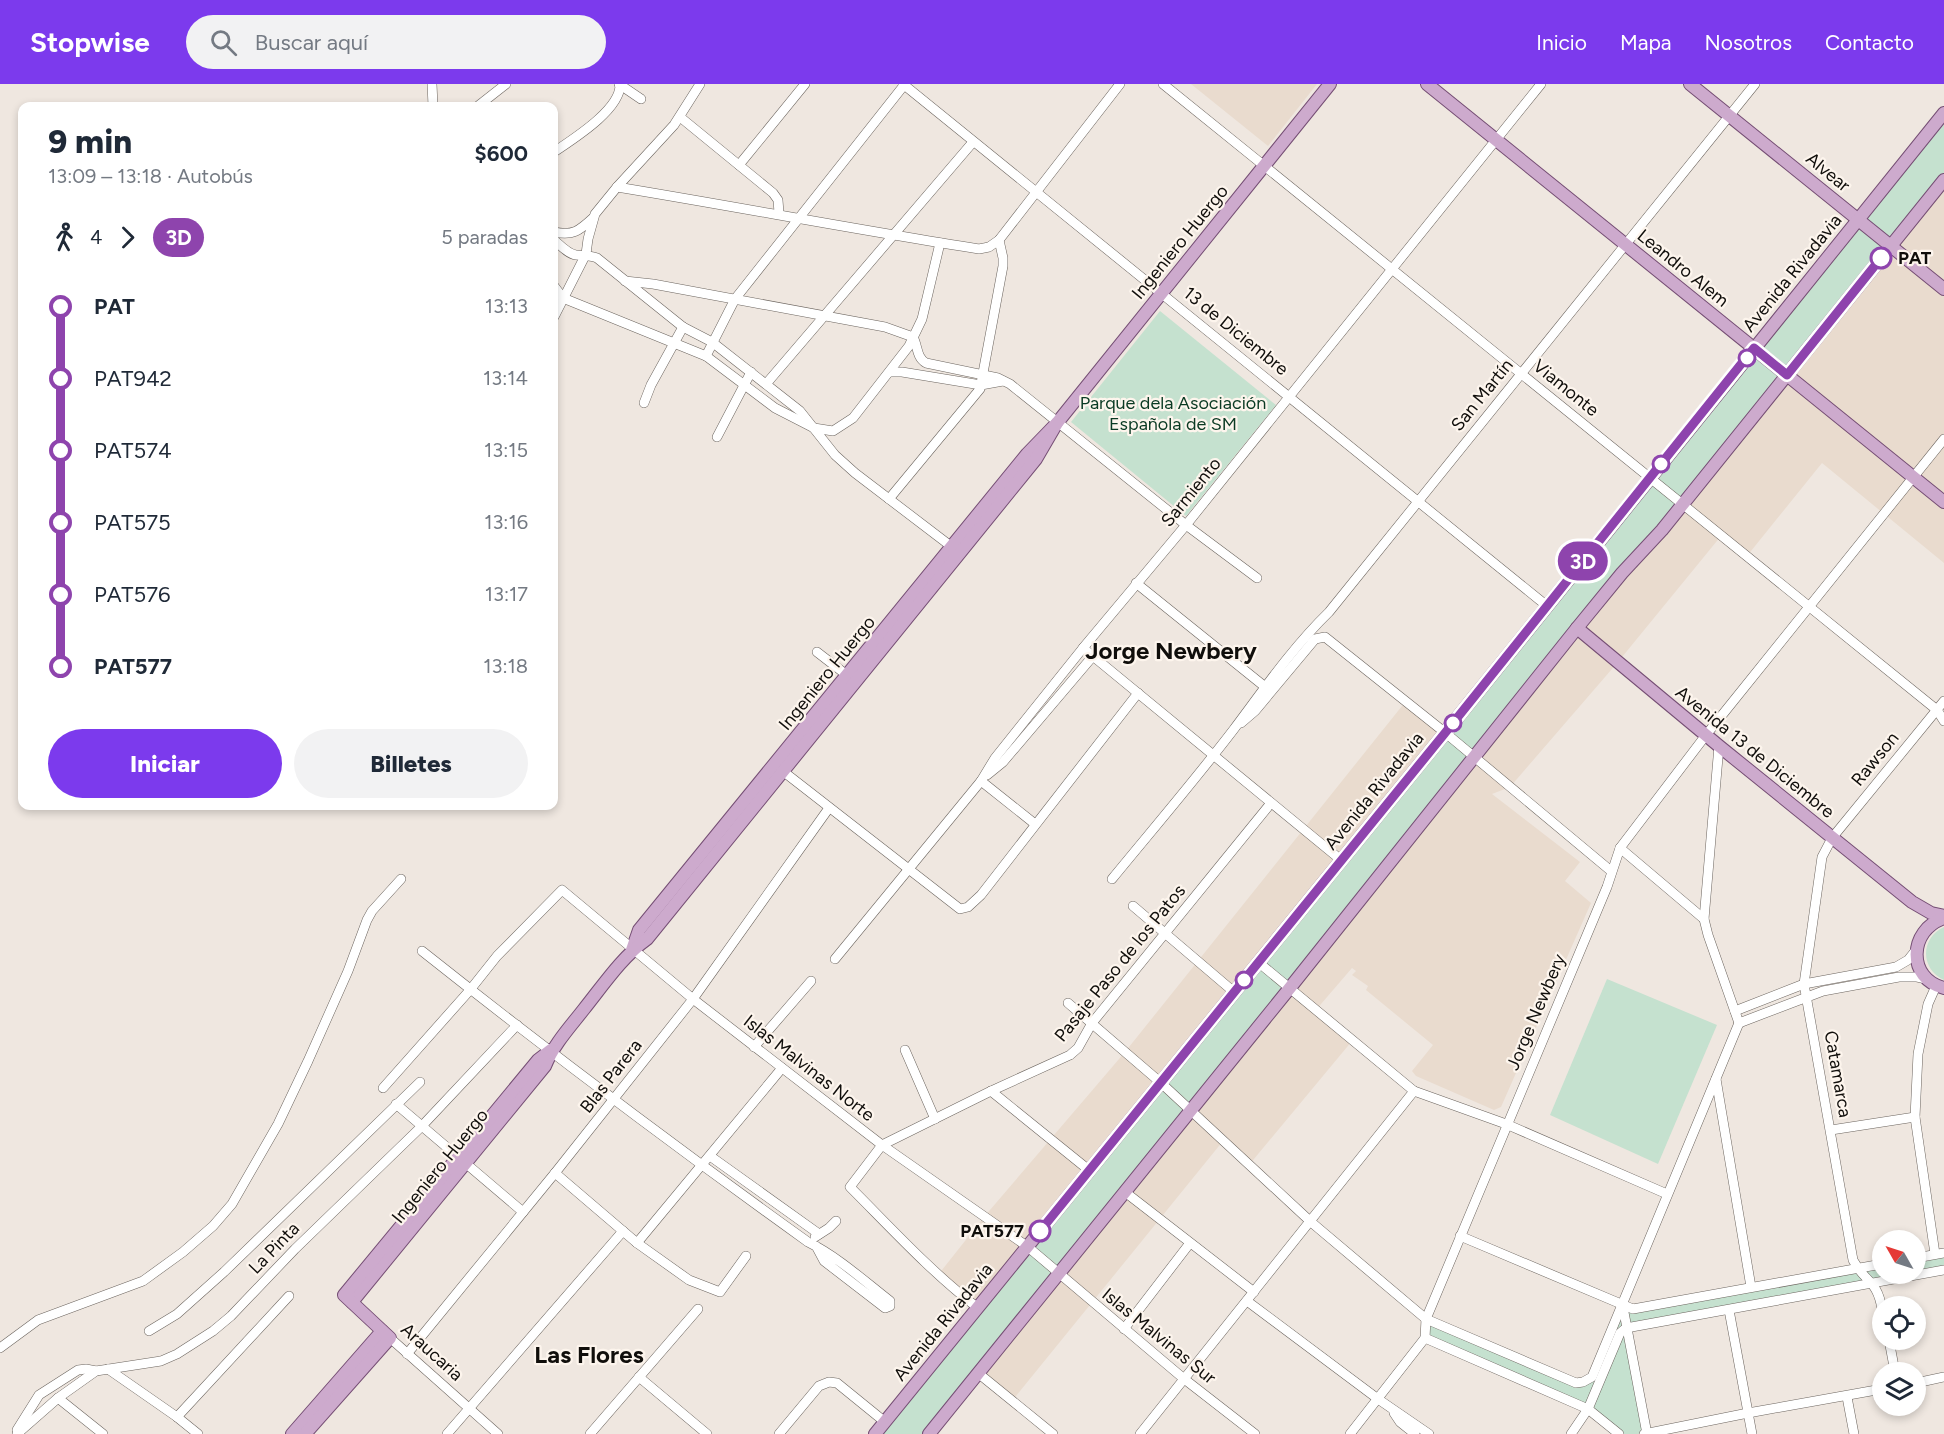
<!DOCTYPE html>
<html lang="es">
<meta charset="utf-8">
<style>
body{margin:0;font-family:Figtree,sans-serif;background:#f2f2f3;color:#1f2937;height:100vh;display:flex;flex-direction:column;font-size:22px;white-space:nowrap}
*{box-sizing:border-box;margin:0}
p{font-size:20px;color:#747a83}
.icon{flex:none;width:33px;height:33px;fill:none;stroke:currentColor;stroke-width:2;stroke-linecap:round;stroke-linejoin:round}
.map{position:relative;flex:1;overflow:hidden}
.side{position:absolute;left:18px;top:18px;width:540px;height:708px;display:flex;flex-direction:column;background:#fff;border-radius:12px;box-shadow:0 3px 9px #0003}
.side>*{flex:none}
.badge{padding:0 12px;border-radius:20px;font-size:21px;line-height:39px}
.needle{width:39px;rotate:309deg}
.tools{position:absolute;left:1872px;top:1146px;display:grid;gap:12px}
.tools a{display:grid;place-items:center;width:54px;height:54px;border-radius:50%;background:#fff;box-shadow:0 3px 9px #0003;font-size:30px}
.map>.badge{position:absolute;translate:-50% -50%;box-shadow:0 0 0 3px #fff}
.legs{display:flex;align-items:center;gap:9px;height:66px;padding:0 30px;font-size:20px}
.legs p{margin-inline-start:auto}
.headline{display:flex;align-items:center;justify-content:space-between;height:102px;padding:0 30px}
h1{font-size:33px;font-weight:800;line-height:45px}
.cta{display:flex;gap:12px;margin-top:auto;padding:12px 30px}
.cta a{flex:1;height:69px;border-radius:36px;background:#7c3aed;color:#fff;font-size:24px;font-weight:800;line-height:69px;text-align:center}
.cta a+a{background:#f2f2f3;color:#1f2937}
ul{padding:0 30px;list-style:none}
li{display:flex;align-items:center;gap:21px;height:72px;font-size:22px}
li i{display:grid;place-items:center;width:9px;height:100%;margin:0 8px;background:currentColor}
li i::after{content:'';width:15px;height:15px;margin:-8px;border:4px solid;border-radius:50%;background:#fff}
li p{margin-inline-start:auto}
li:first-child i{background:linear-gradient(#0000 50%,currentColor 0)}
li:last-child i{background:linear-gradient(currentColor 50%,#0000 0)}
header{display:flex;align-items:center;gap:36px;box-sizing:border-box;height:84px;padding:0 30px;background:#7c3aed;color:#fff}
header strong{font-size:28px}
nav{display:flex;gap:33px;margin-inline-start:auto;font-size:21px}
.search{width:420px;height:54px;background:#f2f2f3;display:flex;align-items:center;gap:15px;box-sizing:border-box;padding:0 21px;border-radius:33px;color:#747a83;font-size:22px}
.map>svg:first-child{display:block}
.built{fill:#e9dbce}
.green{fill:#c5e1cf}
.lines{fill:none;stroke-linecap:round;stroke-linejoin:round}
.minor-casing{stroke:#6c655f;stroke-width:10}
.major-casing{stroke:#754e74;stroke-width:14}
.minor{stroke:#fff;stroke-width:9}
.major{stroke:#cdaacd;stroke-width:12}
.line-1-casing{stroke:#fff;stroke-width:14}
.line-1{stroke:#8e44ad;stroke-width:9}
.stop-1-dot{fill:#fff;stroke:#8e44ad;stroke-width:3}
.labels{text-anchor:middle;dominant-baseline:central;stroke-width:4.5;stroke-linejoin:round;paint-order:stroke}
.street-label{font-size:18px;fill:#100e0b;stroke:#fdf5ed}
.stop-label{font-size:18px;font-weight:bold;fill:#100e0b;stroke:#fdf5ed;text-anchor:start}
.park-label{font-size:18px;fill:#0a3a23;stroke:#fdf5ed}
.district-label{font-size:24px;font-weight:bold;fill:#100e0b;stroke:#fdf5ed}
</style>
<header>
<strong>Stopwise</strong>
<div class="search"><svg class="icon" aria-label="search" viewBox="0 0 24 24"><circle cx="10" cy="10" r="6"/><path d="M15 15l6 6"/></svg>Buscar aquí</div>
<nav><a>Inicio</a><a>Mapa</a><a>Nosotros</a><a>Contacto</a></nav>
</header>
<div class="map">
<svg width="1944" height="1350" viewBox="0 0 1944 1350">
<rect width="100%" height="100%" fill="#efe7e0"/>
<!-- built -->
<g class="built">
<path d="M1191,0H1317L1268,62Z"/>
<path d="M1944,96V479L1822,379L1747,472L1721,452L1618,578L1510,703L1492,710L1580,778L1565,797L1591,819L1501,1023L1494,1026L1416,992L1412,987L1433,961L1366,906L1368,902L1352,891L1356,887L1352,884L1315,927L1352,957L1249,1081L1223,1057L1012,1317L978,1289V1224L938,1191L984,1133L1125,968L1406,617L1475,672Z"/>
</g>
<!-- green -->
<g class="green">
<path d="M1944,29V96L929,1350H875Z"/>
<path d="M1160,227L1276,321L1186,432L1071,338Z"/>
<path d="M1944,843V896C1920,885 1920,854 1944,843Z"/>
<path d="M1607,895L1717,941L1658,1080L1550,1031Z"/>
<path d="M1944,1169V1186L1626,1244L1644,1350H1619L1588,1325L1425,1254L1426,1235L1576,1299L1592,1293L1622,1220L1633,1225L1882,1180V1190H1916V1174Z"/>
</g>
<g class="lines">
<defs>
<g id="minor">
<path d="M432,0L433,22"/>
<path d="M619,0L641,15"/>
<path d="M903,0L1547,522"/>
<path d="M1163,0L1937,626L1944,637"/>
<path d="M478,22L506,0"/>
<path d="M680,33L773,109L778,116L779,129"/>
<path d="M554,68C573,55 620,26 620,1"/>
<path d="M739,81L805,0"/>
<path d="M617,103C738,123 858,146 979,165L989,163L999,156L1120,0"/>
<path d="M554,148C573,152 579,147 593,134"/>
<path d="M554,156C560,161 568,170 576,171C584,172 589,171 597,174L683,243L712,258L800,327L835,371L855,389L952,463"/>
<path d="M625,197L653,200L885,243L913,253C918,262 916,273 926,279L998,294L1010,300L1186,441L1257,494"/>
<path d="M554,202L563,214L706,272L775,324L814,344L833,347L853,334L909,262L922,235L940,159"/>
<path d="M554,233L586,170L588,155L595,130L617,103L674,41L700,0"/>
<path d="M706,272L735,215L905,0"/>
<path d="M890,288H902L981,301L1003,297"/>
<path d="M766,300L973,58"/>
<path d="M644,319L651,301L683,243"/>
<path d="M717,353L751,288"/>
<path d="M889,415L980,305L1003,182V174L999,156"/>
<path d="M1136,499L1264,602"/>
<path d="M1083,564L1341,776"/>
<path d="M817,568L848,592"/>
<path d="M1241,639L1255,627L1315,555L1325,553L1448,651L1611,787"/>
<path d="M1719,662L1704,835L1708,851L1739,939"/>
<path d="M784,688L960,825L968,823L981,811L1138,609"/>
<path d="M987,691L1003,678L1093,572"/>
<path d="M981,697L1035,740"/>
<path d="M1620,764L1704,835"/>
<path d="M1112,795C1153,745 1195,696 1234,645C1264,605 1293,563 1329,528L1755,0"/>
<path d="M1133,822L1234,908"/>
<path d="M422,867C548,967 677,1064 808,1158C838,1173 863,1196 890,1217V1222L885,1224L824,1177L816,1162"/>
<path d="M835,875L981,697L995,674L1083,564L1186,441L1541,0"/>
<path d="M1258,878L1414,1007L1506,1040L1667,1110"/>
<path d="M1068,919L1160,998L1311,1138L1426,1235L1576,1299L1583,1298L1592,1293L1739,939"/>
<path d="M1735,927L1804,900L1896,883L1908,876L1916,866"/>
<path d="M1739,939L1823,907L1899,893H1917L1926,895"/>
<path d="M754,963L811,897"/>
<path d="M905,966L935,1035"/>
<path d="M1716,995L1751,1203"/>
<path d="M383,1004L470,906L497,872L562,806L693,915L882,1061L1028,1163L1183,1294L1255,1350"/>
<path d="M991,1007L1090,1087"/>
<path d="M396,1020L523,1128"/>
<path d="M1831,1046L1915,1033"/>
<path d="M710,1072L819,1150"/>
<path d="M555,1089L637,1159L689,1196L720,1208L746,1172"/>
<path d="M1125,1108L1254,1208"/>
<path d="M1460,1152L1633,1225L1882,1180"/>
<path d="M815,1153L829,1144L836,1137"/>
<path d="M637,1159L782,984"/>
<path d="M1935,1170L1915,1033L1918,970L1928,920L1936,902"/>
<path d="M1916,1174L1944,1169"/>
<path d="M1247,1217L1378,1315L1429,1350"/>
<path d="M1623,1223L1647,1350"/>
<path d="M978,1224C931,1188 892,1145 850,1103L882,1061L991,1007L1070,971L1078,964L1092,939L1271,719"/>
<path d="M1882,1225C1877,1195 1865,1199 1853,1176L1804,900L1822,773L1832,754L1944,617"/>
<path d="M1729,1226L1752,1350"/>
<path d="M1626,1244L1944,1186"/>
<path d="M1124,1245L1190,1159"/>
<path d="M149,1247L177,1230L224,1188L420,998"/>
<path d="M390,1254L498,1350"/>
<path d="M1425,1254L1588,1325L1619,1350"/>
<path d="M1889,1256L1895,1288"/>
<path d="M0,1264L38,1236L143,1197L183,1168L213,1142L232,1120L278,1040L308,977L348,887L367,836L372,827L401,795"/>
<path d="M407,1270L555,1089L693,915L829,724"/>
<path d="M108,1285L177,1333L198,1350"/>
<path d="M978,1289L1053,1350"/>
<path d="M639,1293L707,1350"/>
<path d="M1916,1299L1944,1293"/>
<path d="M1847,1313L1854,1350"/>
<path d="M58,1314L103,1350"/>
<path d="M1394,1329L1400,1338L1415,1350"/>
<path d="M177,1333L289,1212"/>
<path d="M17,1346L39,1311L78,1286L86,1285L96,1287"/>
<path d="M17,1350L58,1314L96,1287L161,1277L177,1270L213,1247L231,1232L295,1165L421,1043L517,941"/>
<path d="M447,1350L623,1147"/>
<path d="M590,1350L698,1225"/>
<path d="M779,1350L819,1302L829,1298L837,1299L885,1338"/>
<path d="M1140,1350L1414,1007"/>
<path d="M1350,1350L1425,1254L1426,1235L1607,803L1620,764L1706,651L1944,355"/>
<path d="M1571,1350L1588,1325L1620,1249L1626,1244"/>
<path d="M1644,1350L1748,1329L1882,1305"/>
</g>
<g id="major">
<path d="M1427,0L1944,418"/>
<path d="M1690,0L1944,205"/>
<path d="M1577,544L1719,662L1912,818L1931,829L1944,832"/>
<path d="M1944,834C1908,846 1907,895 1944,904"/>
<path d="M632,866L639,846L1027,370L1057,339L1330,0"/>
<path d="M352,1218L545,982C554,960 570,943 584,925C604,900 622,873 647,855L1036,375L1057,339"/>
<path d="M292,1350L382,1247"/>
<path d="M305,1350L390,1254L344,1211L538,976L551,966"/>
<path d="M875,1350L1445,649L1944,29"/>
<path d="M929,1350L1289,905L1577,544L1622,489L1662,446L1944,96"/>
</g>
</defs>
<!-- minor casing -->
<use href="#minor" class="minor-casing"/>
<!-- major casing -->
<use href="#major" class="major-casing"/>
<!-- minor -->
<use href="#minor" class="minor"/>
<!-- major -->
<use href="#major" class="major"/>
</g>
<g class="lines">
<defs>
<path id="line-1" d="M1040,1147L1445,649L1754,264L1787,291L1881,174"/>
</defs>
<!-- line-1 casing -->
<use href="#line-1" class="line-1-casing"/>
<!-- line-1 -->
<use href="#line-1" class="line-1"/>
</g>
<!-- markers -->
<g class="stop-1-dot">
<circle cx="1881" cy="174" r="10"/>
<circle cx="1747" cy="274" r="8"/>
<circle cx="1661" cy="380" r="8"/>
<circle cx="1453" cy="639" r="8"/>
<circle cx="1244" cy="896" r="8"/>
<circle cx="1040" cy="1147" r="10"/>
</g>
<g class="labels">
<!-- street labels -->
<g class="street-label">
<text transform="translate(1828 88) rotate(39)">Alvear</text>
<text transform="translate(1180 158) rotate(-51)">Ingeniero Huergo</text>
<text transform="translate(1683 184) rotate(39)">Leandro Alem</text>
<text transform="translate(1792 189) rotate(-51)">Avenida Rivadavia</text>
<text transform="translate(1236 247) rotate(39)">13 de Diciembre</text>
<text transform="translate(1566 304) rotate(39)">Viamonte</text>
<text transform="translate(1482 311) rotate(-51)">San Martín</text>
<text transform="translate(1191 408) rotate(-51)">Sarmiento</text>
<text transform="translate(827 589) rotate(-51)">Ingeniero Huergo</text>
<text transform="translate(1755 668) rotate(39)">Avenida 13 de Diciembre</text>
<text transform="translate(1875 675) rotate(-51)">Rawson</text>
<text transform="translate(1374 707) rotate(-51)">Avenida Rivadavia</text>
<text transform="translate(1120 879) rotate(-51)">Pasaje Paso de los Patos</text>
<text transform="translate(1536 928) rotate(-67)">Jorge Newbery</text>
<text transform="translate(809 984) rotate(38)">Islas Malvinas Norte</text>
<text transform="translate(1838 990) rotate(80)">Catamarca</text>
<text transform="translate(611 992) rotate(-52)">Blas Parera</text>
<text transform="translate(440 1082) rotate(-51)">Ingeniero Huergo</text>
<text transform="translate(274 1164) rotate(-46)">La Pinta</text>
<text transform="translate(943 1238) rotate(-51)">Avenida Rivadavia</text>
<text transform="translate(1159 1252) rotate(39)">Islas Malvinas Sur</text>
<text transform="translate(432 1268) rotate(42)">Araucaria</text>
</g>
<!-- stop labels -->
<g class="stop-label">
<text x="1898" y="174">PAT</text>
<text x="1024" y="1147" text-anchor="end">PAT577</text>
</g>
<!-- park labels -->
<g class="park-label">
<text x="1173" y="319">Parque dela Asociación<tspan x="1173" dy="21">Española de SM</tspan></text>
</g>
<!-- district labels -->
<g class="district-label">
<text x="1171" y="566">Jorge Newbery</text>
<text x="589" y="1270">Las Flores</text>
</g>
</g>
</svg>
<div class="tools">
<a><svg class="needle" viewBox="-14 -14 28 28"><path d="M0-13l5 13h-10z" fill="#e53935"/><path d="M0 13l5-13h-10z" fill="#747a83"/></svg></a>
<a><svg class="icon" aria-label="locate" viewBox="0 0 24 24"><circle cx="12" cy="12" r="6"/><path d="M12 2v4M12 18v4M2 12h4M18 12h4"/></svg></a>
<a><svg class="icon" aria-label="layers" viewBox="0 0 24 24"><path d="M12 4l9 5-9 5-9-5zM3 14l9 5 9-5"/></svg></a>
</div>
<b class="badge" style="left:1583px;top:477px;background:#8e44ad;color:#fff">3D</b>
<section class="side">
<div class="headline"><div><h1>9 min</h1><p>13:09 – 13:18 · Autobús</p></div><b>$600</b></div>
<div class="legs"><svg class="icon" aria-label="walk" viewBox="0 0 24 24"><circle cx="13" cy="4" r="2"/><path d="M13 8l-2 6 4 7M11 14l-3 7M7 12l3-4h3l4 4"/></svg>4<svg class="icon" aria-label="forward" viewBox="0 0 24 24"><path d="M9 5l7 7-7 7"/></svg><b class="badge" style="background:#8e44ad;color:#fff">3D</b><p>5 paradas</p></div>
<ul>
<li><i style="color:#8e44ad"></i><b>PAT</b><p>13:13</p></li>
<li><i style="color:#8e44ad"></i><span>PAT942</span><p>13:14</p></li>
<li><i style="color:#8e44ad"></i><span>PAT574</span><p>13:15</p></li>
<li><i style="color:#8e44ad"></i><span>PAT575</span><p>13:16</p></li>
<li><i style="color:#8e44ad"></i><span>PAT576</span><p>13:17</p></li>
<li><i style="color:#8e44ad"></i><b>PAT577</b><p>13:18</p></li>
</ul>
<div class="cta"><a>Iniciar</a><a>Billetes</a></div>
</section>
</div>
